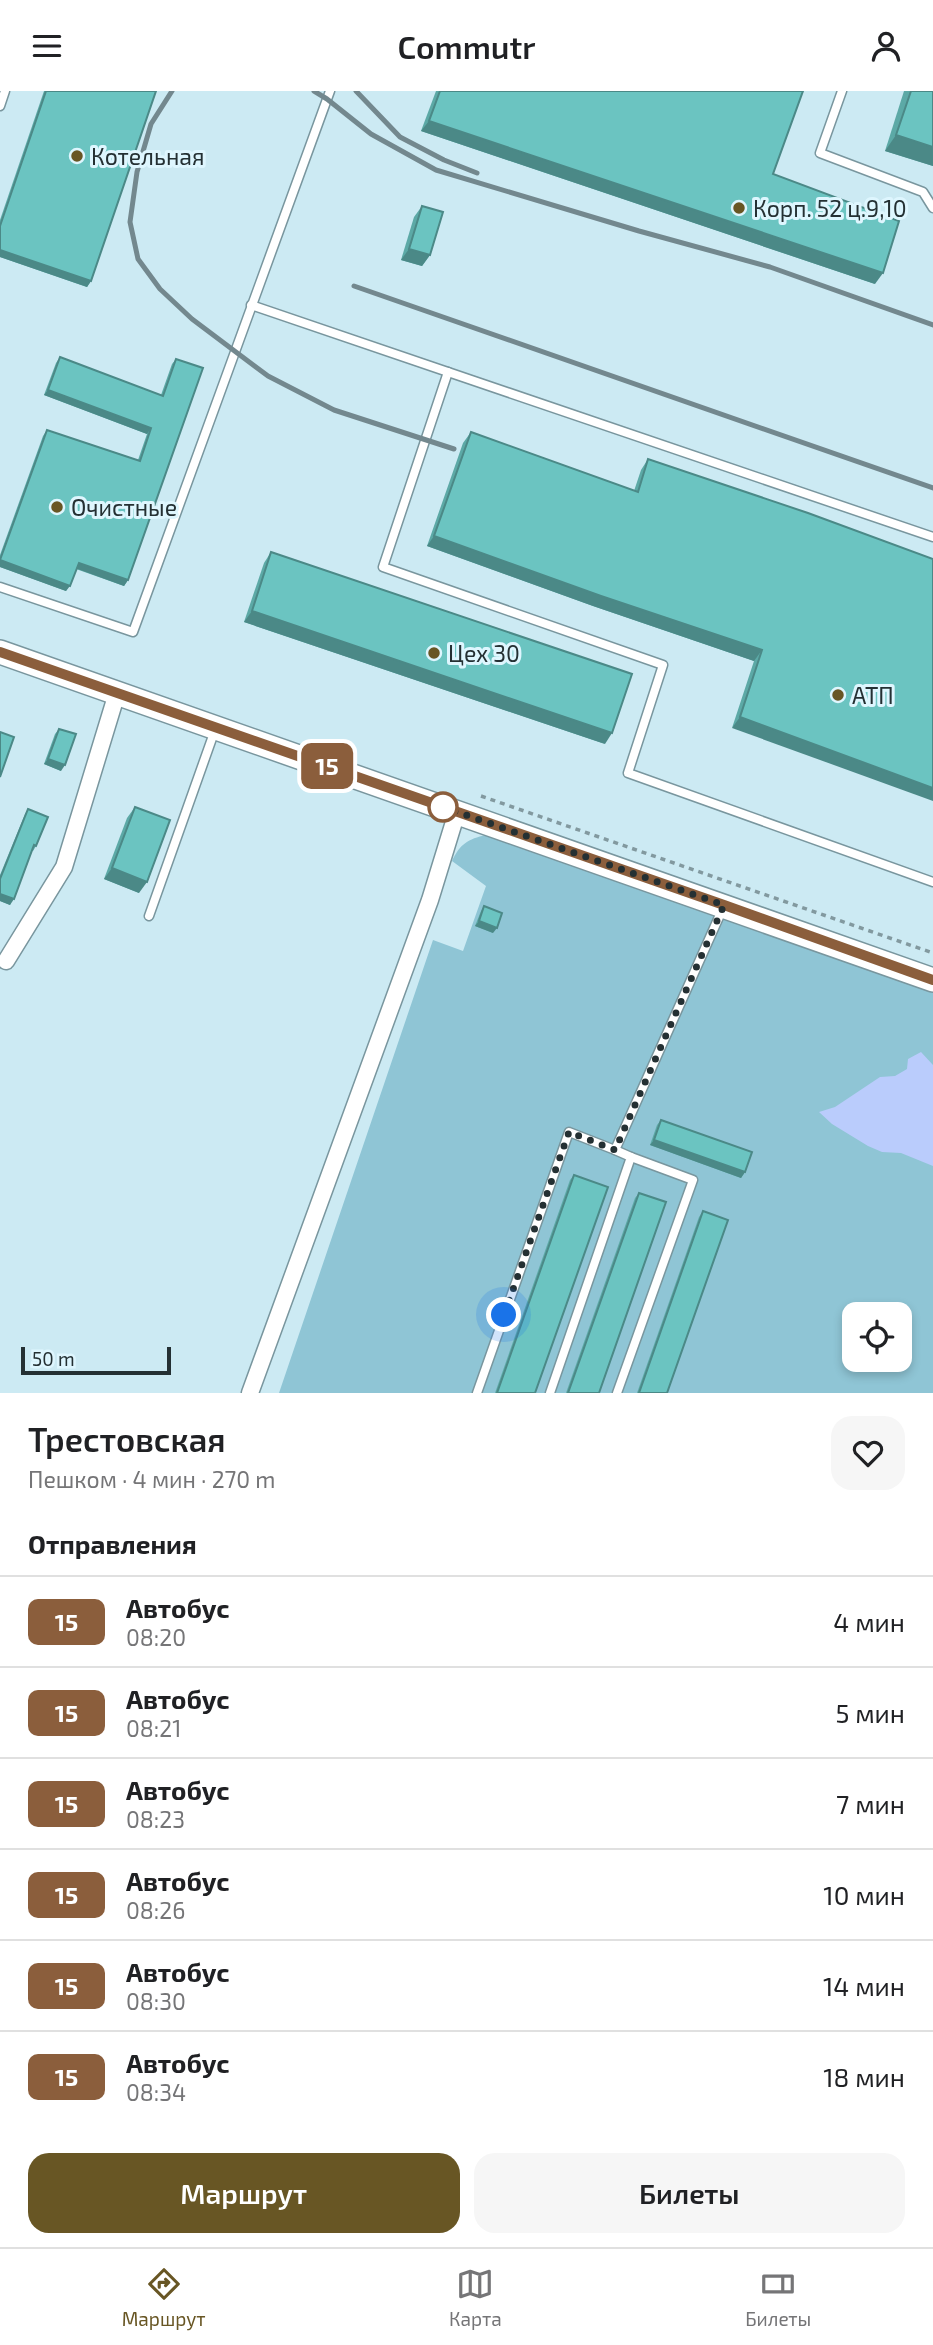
<!DOCTYPE html>
<html lang="ru">
<meta charset="utf-8">
<style>
body{margin:0;font-family:"Exo 2",sans-serif;background:#f6f6f6;color:#202124;height:100vh;display:flex;flex-direction:column;font-size:26px;white-space:nowrap}
*{box-sizing:border-box;margin:0}
p{font-size:23px;color:#757577}
.icon{flex:none;width:38px;height:38px;fill:none;stroke:currentColor;stroke-width:2;stroke-linecap:round;stroke-linejoin:round}
.map{position:relative;height:1302px;overflow:hidden}
.side{display:flex;flex-direction:column;background:#fff;flex:1}
.side>*{flex:none}
.badge{padding:0 14px;border-radius:10px;font-size:24px;line-height:46px}
.tools{position:absolute;left:842px;top:1211px;display:grid;gap:14px}
.tools a{display:grid;place-items:center;width:70px;height:70px;border-radius:14px;background:#fff;box-shadow:0 4px 10px #0003;font-size:35px}
.scale{position:absolute;left:21px;bottom:18px;width:150px;box-sizing:border-box;padding-left:7px;border:4px solid #243033;border-top:0;font-size:19px;line-height:24px;white-space:nowrap;color:#243033;-webkit-text-stroke:5px #def6fe;paint-order:stroke}
.you{position:absolute;width:35px;height:35px;margin:-18px;border:5px solid #fff;border-radius:50%;background:#1a73e8;box-shadow:0 0 0 10px #1a73e833}
.map>.badge{position:absolute;translate:-50% -50%;box-shadow:0 0 0 4px #fff}
h2{padding:0 28px;font-size:26px;line-height:63px}
.round{display:grid;place-items:center;flex:none;width:74px;height:74px;border-radius:21px;background:#f6f6f6}
.head{display:flex;align-items:center;justify-content:space-between;height:119px;padding:0 28px}
h1{font-size:33px;font-weight:600;line-height:52px}
.cta{display:flex;gap:14px;margin-top:auto;padding:14px 28px}
.cta a{flex:1;height:80px;border-radius:21px;background:#685624;color:#fff;font-size:28px;font-weight:600;line-height:80px;text-align:center}
.cta a+a{background:#f6f6f6;color:#202124}
ul{padding:0;list-style:none}
li{display:flex;align-items:center;gap:21px;height:91px;padding:0 28px;border-top:2px solid #e0e0e0}
li div{flex:1}
li b{display:block;font-size:26px}
li em{font-style:normal}
li .badge{min-width:77px;font-weight:700;text-align:center}
header{display:flex;justify-content:space-between;align-items:center;height:91px;padding:0 28px;background:#fff;font-size:32px;font-weight:600}
.menu{display:flex;justify-content:space-around;align-items:center;height:98px;border-top:2px solid #e0e0e0;background:#fff;font-size:19px;color:#757577}
.menu a{display:grid;justify-items:center;gap:4px}
.menu .on{color:#685624}
.map>svg:first-child{display:block}
.green{fill:#8fc5d5;fill-rule:evenodd}
.water{fill:#baccfc}
.lines{fill:none;stroke-linecap:round;stroke-linejoin:round}
.service-casing{stroke:#79969e;stroke-width:11}
.minor-casing{stroke:#79969e;stroke-width:19}
.secondary-casing{stroke:#79969e;stroke-width:26}
.path{stroke:#82999f;stroke-width:3.5;stroke-dasharray:5 5;stroke-linecap:butt}
.service{stroke:#fff;stroke-width:8}
.minor{stroke:#fff;stroke-width:16}
.secondary{stroke:#fff;stroke-width:23}
.rail{stroke:#73888e;stroke-width:5}
.wall{fill:#5ca9a6}
.shaded-wall{fill:#4b8987}
.building{fill:#6bc4c1;stroke:#4b8987;stroke-width:2}
.line-casing{stroke:#fff;stroke-width:16}
.line{stroke:#8b5e3c;stroke-width:10}
.walk{stroke:#243033;stroke-width:7;stroke-dasharray:0 12.6}
.poi-dot{fill:#685624;stroke:#def6fe;stroke-width:2.5}
.stop-dot{fill:#fff;stroke:#8b5e3c;stroke-width:3.5}
.labels{text-anchor:middle;dominant-baseline:central;stroke-width:6;stroke-linejoin:round;paint-order:stroke}
.poi-label{font-size:23px;fill:#243033;stroke:#def6fe;text-anchor:start}
</style>
<header><svg class="icon" aria-label="menu" viewBox="0 0 24 24"><path d="M4 6h16M4 12h16M4 18h16"/></svg>Commutr<svg class="icon" aria-label="person" viewBox="0 0 24 24"><circle cx="12" cy="8" r="4"/><path d="M4 21q1-7 8-7t8 7"/></svg></header>
<div class="map">
<svg width="933" height="1302" viewBox="0 0 933 1302">
<rect width="100%" height="100%" fill="#cceaf3"/>
<!-- green -->
<path class="green" d="M486,744L933,901V1302H279L433,849L463,860L486,795L452,770C460,753 468,748 486,744ZM854,1223H900V1269H854Z"/>
<!-- water -->
<path class="water" d="M921,961L933,974V1075L901,1062L882,1061L868,1055L832,1033L819,1021L835,1016L880,986L895,985L907,978L908,968Z"/>
<g class="lines">
<defs>
<g id="service">
<path d="M842,0L820,62L923,101L933,117"/>
<path d="M0,15L5,0"/>
<path d="M251,214L933,446"/>
<path d="M448,281L383,476L663,574L628,682L933,791"/>
<path d="M0,496L133,541L330,0"/>
<path d="M149,825L215,639"/>
<path d="M477,1302L569,1041L615,1059"/>
<path d="M550,1302L631,1066L615,1059L723,817"/>
<path d="M617,1302L693,1089L631,1066"/>
</g>
<g id="minor">
<path d="M6,870L64,776L117,602"/>
<path d="M250,1302L430,809L457,721"/>
</g>
<path id="secondary" d="M0,561L933,889"/>
</defs>
<!-- service casing -->
<use href="#service" class="service-casing"/>
<!-- minor casing -->
<use href="#minor" class="minor-casing"/>
<!-- secondary casing -->
<use href="#secondary" class="secondary-casing"/>
<!-- path -->
<path class="path" d="M481,705L933,862"/>
<!-- service -->
<use href="#service" class="service"/>
<!-- minor -->
<use href="#minor" class="minor"/>
<!-- secondary -->
<use href="#secondary" class="secondary"/>
<!-- rail -->
<g class="rail">
<path d="M172,0L151,33L137,81L130,131L138,168L160,198L192,228L268,285L334,319L454,358"/>
<path d="M314,0L327,8L371,43L436,79L639,140L770,176L933,234"/>
<path d="M356,0L400,46L444,69L477,82"/>
<path d="M354,195L933,397"/>
</g>
</g>
<!-- wall -->
<g class="wall">
<path d="M44,0H156L91,190L87,196L0,166V129Z"/>
<path d="M436,0H803L773,83L875,193L421,40Z"/>
<path d="M904,0H933V75L885,60Z"/>
<path d="M422,115L430,164L422,175L401,169L414,126Z"/>
<path d="M60,266L161,304L172,273L176,268L128,489L124,495L76,478L66,500L0,476V464L43,345L47,339L138,369L147,343L44,304L56,272Z"/>
<path d="M471,341L634,400L641,379L648,368L933,468L732,637L754,570L593,515L427,455L463,352Z"/>
<path d="M271,461L605,653L244,531L264,472Z"/>
<path d="M59,638L61,680L44,673L55,643Z"/>
<path d="M135,716L139,802L104,788L127,727Z"/>
<path d="M28,718L36,755L33,760H31L10,814L0,810V784L25,723Z"/>
<path d="M484,815L493,842L475,835L481,820Z"/>
<path d="M661,1029L745,1081L741,1087L650,1054L657,1034Z"/>
<path d="M574,1084L535,1302H495L570,1089Z"/>
<path d="M639,1102L599,1302H566L635,1107Z"/>
<path d="M703,1120L667,1302H637L699,1126Z"/>
</g>
<!-- shaded-wall -->
<g class="shaded-wall">
<path d="M429,30L883,182L875,193L421,40Z"/>
<path d="M896,44L933,56V75L885,60Z"/>
<path d="M409,158L430,164L422,175L401,169Z"/>
<path d="M0,159L91,190L87,196L0,166Z"/>
<path d="M48,299L151,337L147,343L44,304Z"/>
<path d="M434,445L762,559L754,570L593,515L427,455Z"/>
<path d="M0,469L70,495L66,500L0,476Z"/>
<path d="M79,472L128,489L124,495L75,477Z"/>
<path d="M252,520L612,642L605,653L244,531Z"/>
<path d="M740,626L933,697V710L732,637Z"/>
<path d="M48,668L65,674L61,680L44,673Z"/>
<path d="M112,777L147,791L139,802L104,788Z"/>
<path d="M0,803L14,808L10,814L0,810Z"/>
<path d="M479,830L497,837L493,842L475,835Z"/>
<path d="M654,1049L745,1081L741,1087L650,1054Z"/>
</g>
<!-- building -->
<g class="building">
<path d="M46,0H156L91,190L0,159V135Z"/>
<path d="M440,0H803L773,83L899,130L883,182L429,30Z"/>
<path d="M911,0H933V56L896,44Z"/>
<path d="M422,115L443,121L430,164L409,158Z"/>
<path d="M60,266L163,305L176,268L203,277L128,489L79,472L70,495L0,469L47,339L140,370L151,337L48,299Z"/>
<path d="M471,341L638,401L648,368L808,422L933,468V697L740,626L762,559L601,505L434,445Z"/>
<path d="M271,461L632,583L612,642L252,520Z"/>
<path d="M59,638L76,643L65,674L48,668Z"/>
<path d="M0,641L14,646L0,686Z"/>
<path d="M135,716L170,729L147,791L112,777Z"/>
<path d="M28,718L48,726L36,755L34,754L14,808L0,803V788Z"/>
<path d="M484,815L502,822L497,837L479,830Z"/>
<path d="M661,1029L752,1061L745,1081L654,1049Z"/>
<path d="M574,1084L608,1096L535,1302H497Z"/>
<path d="M639,1102L666,1111L599,1302H568Z"/>
<path d="M703,1120L728,1129L667,1302H639Z"/>
</g>
<g class="lines">
<defs>
<path id="line" d="M0,561L724,814L933,889"/>
</defs>
<!-- line casing -->
<use href="#line" class="line-casing"/>
<!-- line -->
<use href="#line" class="line"/>
<!-- walk -->
<path class="walk" d="M443,716L724,814L615,1059L569,1041L504,1224"/>
</g>
<!-- markers -->
<g class="poi-dot">
<circle cx="77" cy="65" r="7"/>
<circle cx="739" cy="117" r="7"/>
<circle cx="57" cy="416" r="7"/>
<circle cx="434" cy="562" r="7"/>
<circle cx="838" cy="604" r="7"/>
</g>
<circle class="stop-dot" cx="443" cy="716" r="14"/>
<g class="labels">
<!-- poi labels -->
<g class="poi-label">
<text x="91" y="65">Котельная</text>
<text x="753" y="117">Корп. 52 ц.9,10</text>
<text x="71" y="416">Очистные</text>
<text x="448" y="562">Цех 30</text>
<text x="852" y="604">АТП</text>
</g>
</g>
</svg>
<div class="tools">
<a><svg class="icon" aria-label="locate" viewBox="0 0 24 24"><circle cx="12" cy="12" r="6"/><path d="M12 2v4M12 18v4M2 12h4M18 12h4"/></svg></a>
</div>
<div class="scale">50 m</div>
<div class="you" style="left:504px;top:1224px"></div>
<b class="badge" style="left:327px;top:675px;background:#8b5e3c;color:#fff">15</b>
</div>
<section class="side">
<div class="head"><div><h1>Трестовская</h1><p>Пешком · 4 мин · 270 m</p></div><a class="round"><svg class="icon" aria-label="heart" viewBox="0 0 24 24"><path d="M12 20l-8-8c-3-5 5-10 8-4 3-6 11-1 8 4z"/></svg></a></div>
<h2>Отправления</h2>
<ul>
<li><span class="badge" style="background:#8b5e3c;color:#fff">15</span><div><b>Автобус</b><p>08:20</p></div><em>4 мин</em></li>
<li><span class="badge" style="background:#8b5e3c;color:#fff">15</span><div><b>Автобус</b><p>08:21</p></div><em>5 мин</em></li>
<li><span class="badge" style="background:#8b5e3c;color:#fff">15</span><div><b>Автобус</b><p>08:23</p></div><em>7 мин</em></li>
<li><span class="badge" style="background:#8b5e3c;color:#fff">15</span><div><b>Автобус</b><p>08:26</p></div><em>10 мин</em></li>
<li><span class="badge" style="background:#8b5e3c;color:#fff">15</span><div><b>Автобус</b><p>08:30</p></div><em>14 мин</em></li>
<li><span class="badge" style="background:#8b5e3c;color:#fff">15</span><div><b>Автобус</b><p>08:34</p></div><em>18 мин</em></li>
</ul>
<div class="cta"><a>Маршрут</a><a>Билеты</a></div>
</section>
<nav class="menu">
<a class="on"><svg class="icon" aria-label="directions" viewBox="0 0 24 24"><path d="M12 3l9 9-9 9-9-9zM9 14v-3h6M13 9l2 2-2 2"/></svg>Маршрут</a>
<a><svg class="icon" aria-label="map" viewBox="0 0 24 24"><path d="M3 6l6-2 6 2 6-2v14l-6 2-6-2-6 2zM9 4v14M15 6v14"/></svg>Карта</a>
<a><svg class="icon" aria-label="tickets" viewBox="0 0 24 24"><path d="M3 7h18v10H3zM15 7v10"/></svg>Билеты</a>
</nav>
